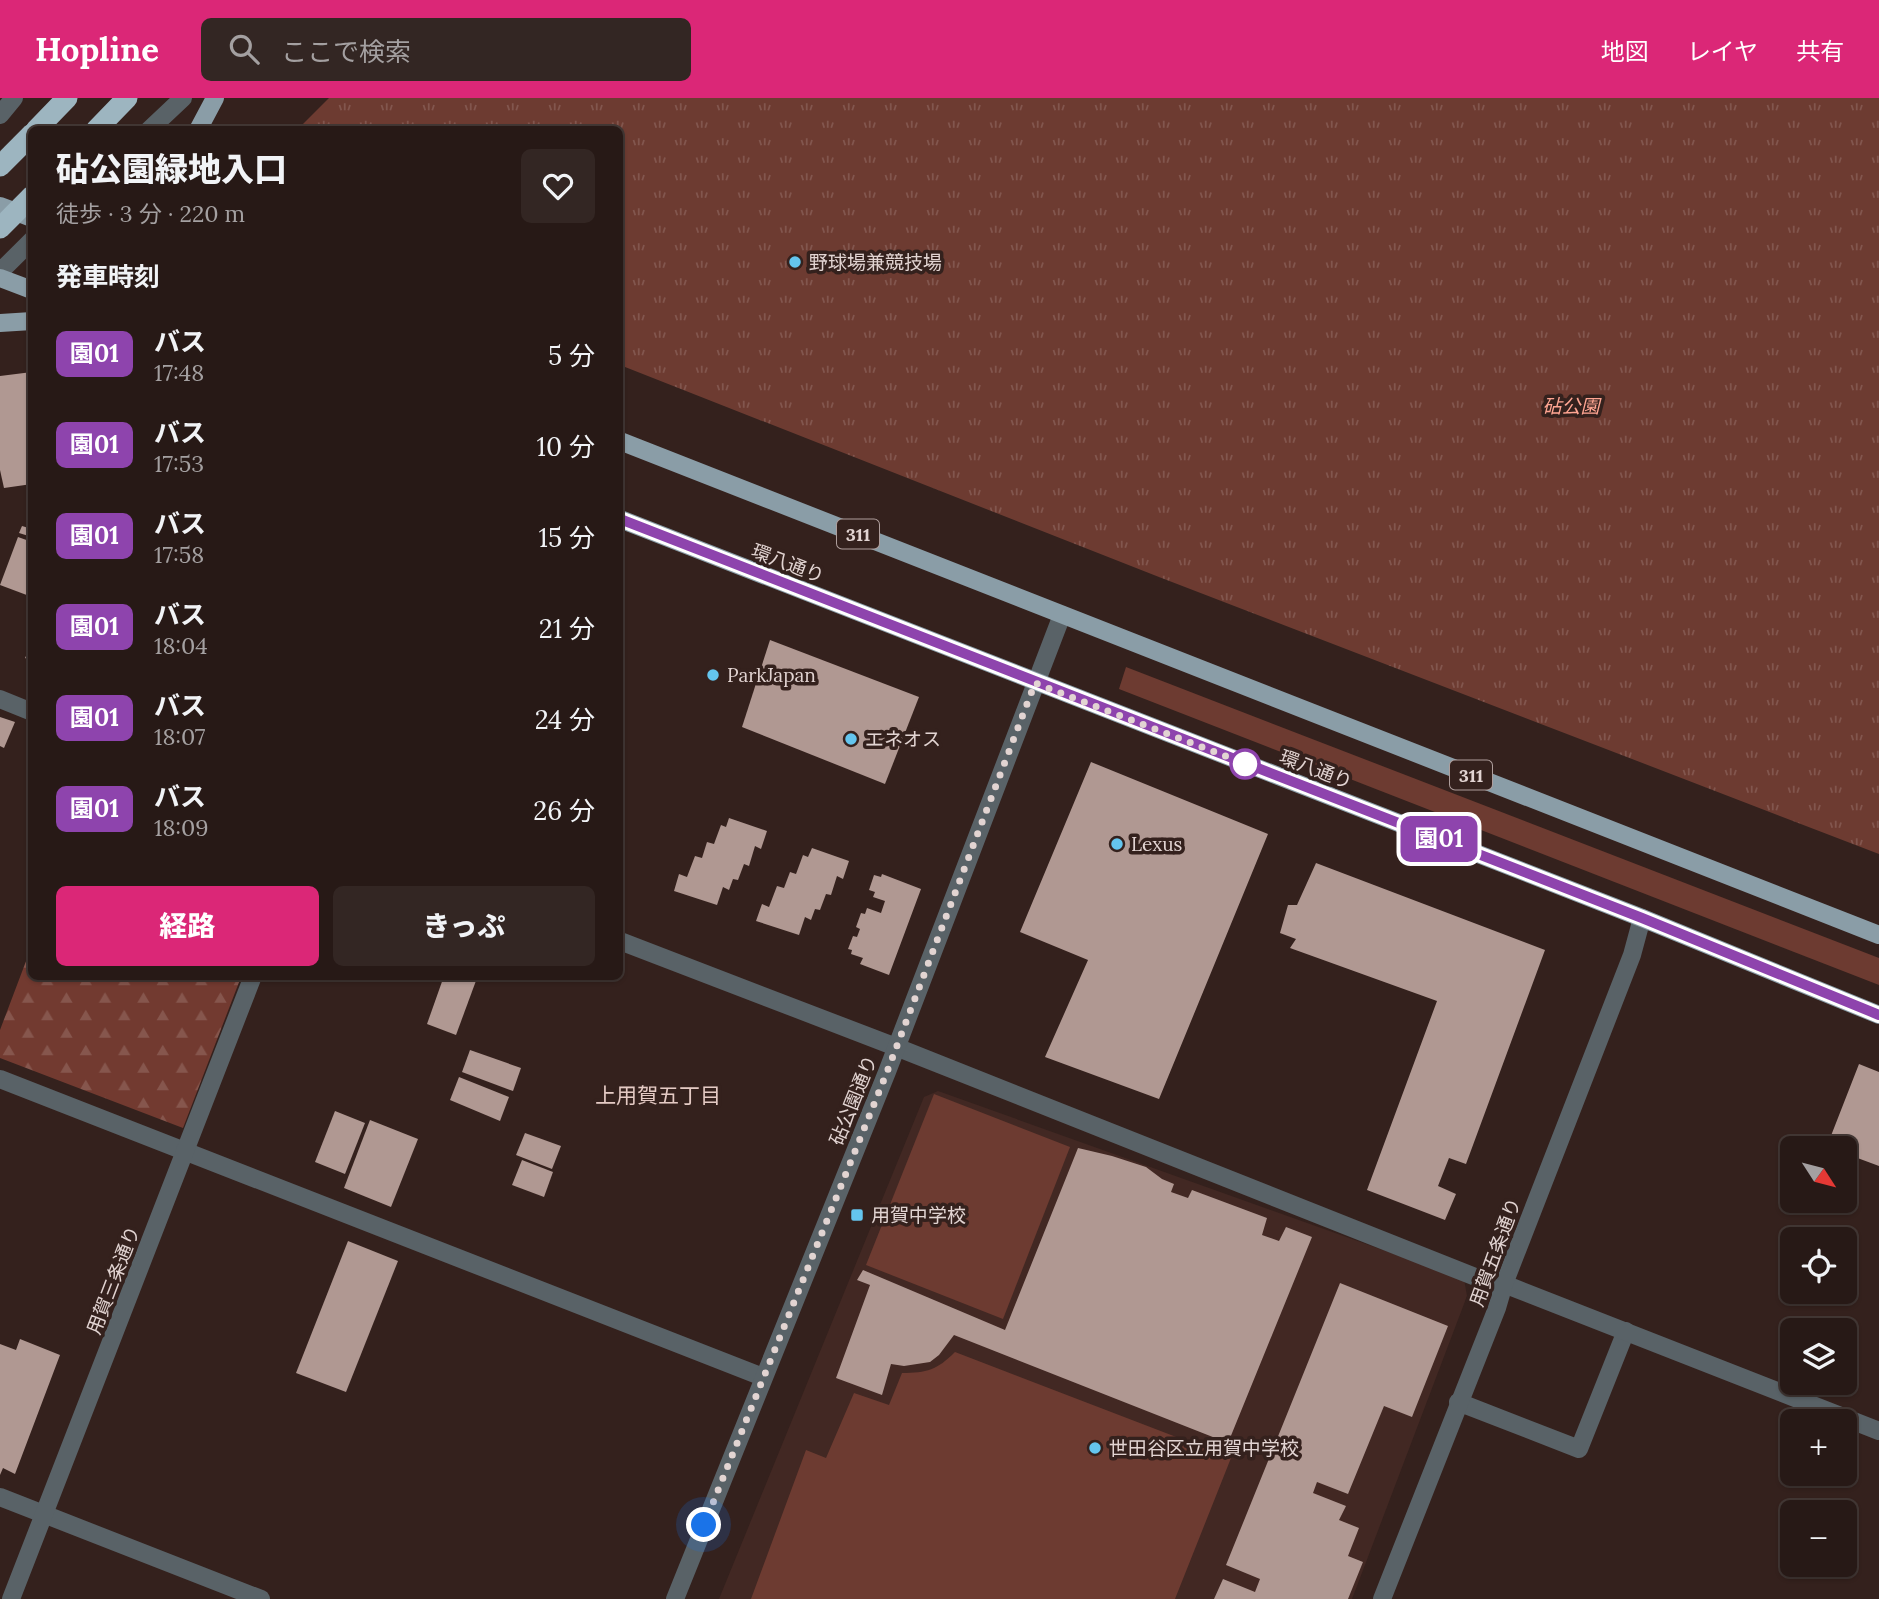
<!DOCTYPE html>
<html lang="ja">
<meta charset="utf-8">
<style>
body{margin:0;font-family:Lora,"Noto Sans JP",serif;background:#332623;color:#f1f3f6;height:100vh;display:flex;flex-direction:column;font-size:26px;white-space:nowrap}
*{box-sizing:border-box;margin:0}
p{font-size:23px;color:#a4a0a1}
.icon{flex:none;width:38px;height:38px;fill:none;stroke:currentColor;stroke-width:2;stroke-linecap:round;stroke-linejoin:round}
.map{position:relative;flex:1;overflow:hidden}
.panel{position:absolute;left:28px;top:28px;width:595px;height:854px;display:flex;flex-direction:column;background:#271916;border-radius:10px;box-shadow:0 2px 5px #0004,0 0 0 2px #433835}
.panel>*{flex:none}
.badge{padding:0 14px;border-radius:10px;font-size:24px;line-height:46px}
.needle{width:46px;rotate:126deg}
.controls{position:absolute;left:1780px;top:1038px;display:grid;gap:14px}
.controls a{display:grid;place-items:center;width:77px;height:77px;border-radius:10px;background:#271916;box-shadow:0 2px 5px #0004,0 0 0 2px #433835;font-size:35px}
.you{position:absolute;width:35px;height:35px;margin:-18px;border:5px solid #fff;border-radius:50%;background:#1a73e8;box-shadow:0 0 0 10px #1a73e833}
.map>.badge{position:absolute;translate:-50% -50%;box-shadow:0 0 0 4px #fff}
h2{padding:0 28px;font-size:26px;line-height:63px}
.round{display:grid;place-items:center;flex:none;width:74px;height:74px;border-radius:10px;background:#332623}
.head{display:flex;align-items:center;justify-content:space-between;height:119px;padding:0 28px}
h1{font-size:33px;font-weight:800;line-height:52px}
.action{display:flex;gap:14px;margin-top:auto;padding:14px 28px}
.action a{flex:1;height:80px;border-radius:10px;background:#db2777;color:#fff;font-size:28px;font-weight:800;line-height:80px;text-align:center}
.action a+a{background:#332623;color:#f1f3f6}
ul{padding:0;list-style:none}
li{display:flex;align-items:center;gap:21px;height:91px;padding:0 28px}
li div{flex:1}
li b{display:block;font-size:26px}
li em{font-style:normal}
li .badge{min-width:77px;font-weight:700;text-align:center}
header{display:flex;align-items:center;gap:42px;box-sizing:border-box;height:98px;padding:0 35px;background:#db2777;color:#fff}
header strong{font-size:33px}
nav{display:flex;gap:38px;margin-inline-start:auto;font-size:24px}
.search{width:490px;height:63px;background:#332623;display:flex;align-items:center;gap:18px;box-sizing:border-box;padding:0 24px;border-radius:10px;color:#a4a0a1;font-size:26px}
.map>svg:first-child{display:block}
.built{fill:#422823}
.green{fill:#6d3b31}
.forest{fill:url(#forest-firs)}
.park{fill:url(#park-tufts)}
.building{fill:#b09892}
.lines{fill:none;stroke-linecap:round;stroke-linejoin:round}
.service{stroke:#596267;stroke-width:18}
.minor{stroke:#596267;stroke-width:18}
.tertiary{stroke:#596267;stroke-width:18}
.primary{stroke:#8a9da7;stroke-width:18}
.motorway{stroke:#9db5c0;stroke-width:21}
.motorway-bridge{stroke:#9db5c0;stroke-width:21}
.line-casing{stroke:#fff;stroke-width:16}
.line{stroke:#8e44ad;stroke-width:10}
.walk{stroke:#e2d4d2;stroke-width:7;stroke-dasharray:0 12.6}
.poi-dot{fill:#64c5ee;stroke:#34211d;stroke-width:2.5}
.stop-dot{fill:#fff;stroke:#8e44ad;stroke-width:3.5}
.labels{text-anchor:middle;dominant-baseline:central;stroke-width:7;stroke-linejoin:round;paint-order:stroke}
.shield{fill:#34211d;stroke:#ae9e9c;stroke-width:2}
.shield-label{font-size:18px;font-weight:bold;fill:#e2d4d2}
.poi-label{font-size:19px;fill:#e2d4d2;stroke:#34211d;text-anchor:start}
.park-label{font-size:19px;font-style:italic;fill:#ffa592;stroke:#34211d}
.street-label{font-size:19px;fill:#e2d4d2;stroke:#34211d}
.neighbourhood-label{font-size:21px;fill:#e4cac4;stroke:#34211d}
</style>
<header>
<strong>Hopline</strong>
<div class="search"><svg class="icon" aria-label="search" viewBox="0 0 24 24"><circle cx="10" cy="10" r="6"/><path d="M15 15l6 6"/></svg>ここで検索</div>
<nav><a>地図</a><a>レイヤ</a><a>共有</a></nav>
</header>
<div class="map">
<svg width="1879" height="1501" viewBox="0 0 1879 1501">
<defs>
<pattern id="forest-firs" width="22" height="20" patternUnits="userSpaceOnUse" patternTransform="scale(1.75)"><rect width="22" height="20" fill="#723a30"/><path d="M5 1l3.5 6h-7zM16 11l3.5 6h-7z" fill="#86564d"/></pattern>
<pattern id="park-tufts" width="24" height="20" patternUnits="userSpaceOnUse" patternTransform="scale(1.75)"><rect width="24" height="20" fill="#6d3b31"/><path d="M3 7l-1-3M5 7V3M7 7l1-3M15 17l-1-3M17 17v-4M19 17l1-3" fill="none" stroke="#82564e"/></pattern>
</defs>
<rect width="100%" height="100%" fill="#34211d"/>
<!-- built -->
<path class="built" d="M938,993L1464,1181L1467,1198L1352,1501H719L924,999Z"/>
<!-- green -->
<g class="green">
<path d="M1126,569L1879,860V887L1119,591Z"/>
<path d="M934,996L1070,1049L1003,1221L866,1167Z"/>
<path d="M955,1254L1231,1360L1175,1501H751L806,1352L826,1360L854,1295L889,1307L902,1275C927,1275 937,1272 955,1254Z"/>
</g>
<!-- forest -->
<path class="forest" d="M31,850L32,878L241,879L183,1030L0,960V932Z"/>
<!-- park -->
<path class="park" d="M329,0H1879V756L1159,479L620,267V32L298,31Z"/>
<!-- building -->
<g class="building">
<path d="M32,274V386L4,390L0,372V278Z"/>
<path d="M22,428L32,431V439L19,435Z"/>
<path d="M18,439L32,444V499L0,487Z"/>
<path d="M770,542L919,599L885,686L742,629Z"/>
<path d="M32,546V563L25,560Z"/>
<path d="M0,619L15,624L4,650L0,648Z"/>
<path d="M1091,664L1268,736L1159,1001L1045,959L1088,862L1020,834Z"/>
<path d="M729,720L767,733L761,751L755,748L749,768L744,766L738,782L733,781L729,792L723,789L717,807L674,793L679,776L687,779L695,758L702,760L707,744L714,746L721,727L726,729Z"/>
<path d="M812,750L849,763L843,781L837,778L831,797L826,796L820,812L815,811L811,822L805,819L799,837L756,823L762,806L769,809L777,788L784,790L790,774L796,776L803,757L808,759Z"/>
<path d="M1316,765L1545,852L1466,1066L1449,1060L1438,1088L1456,1096L1445,1122L1367,1092L1437,903L1290,850L1296,841L1280,835L1288,807H1297Z"/>
<path d="M882,776L921,791L889,877L860,866L863,860L851,856L852,852L848,851L853,838L857,839L860,831L856,829L861,815L865,816L867,810L881,815L885,803L873,799L875,794L869,792L874,777L881,779Z"/>
<path d="M444,878L477,880L456,937L427,926Z"/>
<path d="M470,952L521,970L513,993L462,974Z"/>
<path d="M1859,966L1879,974V1068L1844,1055V1050L1827,1048Z"/>
<path d="M459,979L509,999L500,1023L450,1002Z"/>
<path d="M335,1013L365,1025L345,1076L315,1064Z"/>
<path d="M370,1022L418,1041L391,1109L344,1090Z"/>
<path d="M525,1035L561,1048L552,1071L516,1057Z"/>
<path d="M1078,1050L1112,1058L1146,1069L1162,1081L1174,1086L1171,1094L1188,1100L1192,1092L1267,1120L1262,1137L1279,1143L1286,1129L1312,1139L1228,1345L954,1237L939,1257L930,1264L904,1268L891,1266L882,1297L836,1280L870,1187L857,1182L863,1172L1005,1232Z"/>
<path d="M522,1062L553,1074L544,1099L512,1087Z"/>
<path d="M348,1143L398,1163L346,1294L296,1275Z"/>
<path d="M1340,1185L1448,1228L1412,1319L1384,1308L1348,1396L1317,1384L1313,1395L1346,1408L1339,1422L1359,1430L1348,1458L1363,1464L1348,1501H1214L1223,1481L1255,1494L1260,1481L1226,1467Z"/>
<path d="M20,1241L60,1257L15,1376L3,1370L0,1377V1246L16,1252Z"/>
</g>
<g class="lines">
<!-- service -->
<path class="service" d="M1458,1304L1579,1351L1626,1233"/>
<!-- minor -->
<g class="minor">
<path d="M0,601L32,614"/>
<path d="M620,843L896,949L1478,1180L1504,1186L1879,1333"/>
<path d="M0,981L763,1279"/>
<path d="M0,1399L261,1501"/>
<path d="M11,1501L253,878"/>
<path d="M1382,1501L1497,1210L1504,1186L1632,857L1642,820"/>
</g>
<!-- tertiary -->
<g class="tertiary">
<path d="M0,17L14,0"/>
<path d="M149,32L183,0"/>
<path d="M0,174L32,142"/>
<path d="M675,1501L887,974L1062,517"/>
</g>
<!-- primary -->
<g class="primary">
<path d="M198,32L215,0"/>
<path d="M0,108L32,120"/>
<path d="M0,180L32,192"/>
<path d="M0,225L32,223"/>
<path d="M620,343L1879,837"/>
<path d="M620,421L1642,820L1879,917"/>
</g>
<!-- motorway -->
<g class="motorway">
<path d="M36,32L67,0"/>
<path d="M96,32L127,0"/>
<path d="M0,68L32,36"/>
</g>
<!-- motorway-bridge -->
<path class="motorway-bridge" d="M0,130L32,98"/>
</g>
<g class="lines">
<defs>
<path id="line" d="M620,421L1642,820L1879,917"/>
</defs>
<!-- line casing -->
<use href="#line" class="line-casing"/>
<!-- line -->
<use href="#line" class="line"/>
<!-- walk -->
<path class="walk" d="M704,1427L887,974L1035,585L1254,669L1245,666"/>
</g>
<!-- markers -->
<g class="poi-dot">
<circle cx="795" cy="164" r="7"/>
<circle cx="713" cy="577" r="7"/>
<circle cx="851" cy="641" r="7"/>
<circle cx="1117" cy="746" r="7"/>
<rect x="850" y="1110" width="14" height="14" rx="3.5"/>
<circle cx="1095" cy="1350" r="7"/>
</g>
<circle class="stop-dot" cx="1245" cy="666" r="14"/>
<g class="labels">
<!-- shield labels -->
<g class="shield">
<rect x="837" y="421.5" width="42" height="29" rx="5"/>
<rect x="1450" y="662.5" width="42" height="29" rx="5"/>
</g>
<g class="shield-label">
<text x="858" y="436">311</text>
<text x="1471" y="677">311</text>
</g>
<!-- poi labels -->
<g class="poi-label">
<text x="809" y="164">野球場兼競技場</text>
<text x="727" y="577">ParkJapan</text>
<text x="865" y="641">エネオス</text>
<text x="1131" y="746">Lexus</text>
<text x="871" y="1117">用賀中学校</text>
<text x="1109" y="1350">世田谷区立用賀中学校</text>
</g>
<!-- park labels -->
<g class="park-label">
<text x="1571" y="308">砧公園</text>
</g>
<!-- street labels -->
<g class="street-label">
<text transform="translate(788 465) rotate(21)">環八通り</text>
<text transform="translate(1316 671) rotate(21)">環八通り</text>
<text transform="translate(853 1002) rotate(-68)">砧公園通り</text>
<text transform="translate(1495 1154) rotate(-70)">用賀五条通り</text>
<text transform="translate(113 1182) rotate(-69)">用賀三条通り</text>
</g>
<!-- neighbourhood labels -->
<g class="neighbourhood-label">
<text x="658" y="997">上用賀五丁目</text>
</g>
</g>
</svg>
<div class="controls">
<a><svg class="needle" viewBox="-14 -14 28 28"><path d="M0-13l5 13h-10z" fill="#e53935"/><path d="M0 13l5-13h-10z" fill="#a4a0a1"/></svg></a>
<a><svg class="icon" aria-label="locate" viewBox="0 0 24 24"><circle cx="12" cy="12" r="6"/><path d="M12 2v4M12 18v4M2 12h4M18 12h4"/></svg></a>
<a><svg class="icon" aria-label="layers" viewBox="0 0 24 24"><path d="M12 4l9 5-9 5-9-5zM3 14l9 5 9-5"/></svg></a>
<a>+</a>
<a>−</a>
</div>
<div class="you" style="left:704px;top:1427px"></div>
<b class="badge" style="left:1439px;top:741px;background:#8e44ad;color:#fff">園01</b>
<section class="panel">
<div class="head"><div><h1>砧公園緑地入口</h1><p>徒歩 · 3 分 · 220 m</p></div><a class="round"><svg class="icon" aria-label="heart" viewBox="0 0 24 24"><path d="M12 20l-8-8c-3-5 5-10 8-4 3-6 11-1 8 4z"/></svg></a></div>
<h2>発車時刻</h2>
<ul>
<li><span class="badge" style="background:#8e44ad;color:#fff">園01</span><div><b>バス</b><p>17:48</p></div><em>5 分</em></li>
<li><span class="badge" style="background:#8e44ad;color:#fff">園01</span><div><b>バス</b><p>17:53</p></div><em>10 分</em></li>
<li><span class="badge" style="background:#8e44ad;color:#fff">園01</span><div><b>バス</b><p>17:58</p></div><em>15 分</em></li>
<li><span class="badge" style="background:#8e44ad;color:#fff">園01</span><div><b>バス</b><p>18:04</p></div><em>21 分</em></li>
<li><span class="badge" style="background:#8e44ad;color:#fff">園01</span><div><b>バス</b><p>18:07</p></div><em>24 分</em></li>
<li><span class="badge" style="background:#8e44ad;color:#fff">園01</span><div><b>バス</b><p>18:09</p></div><em>26 分</em></li>
</ul>
<div class="action"><a>経路</a><a>きっぷ</a></div>
</section>
</div>
